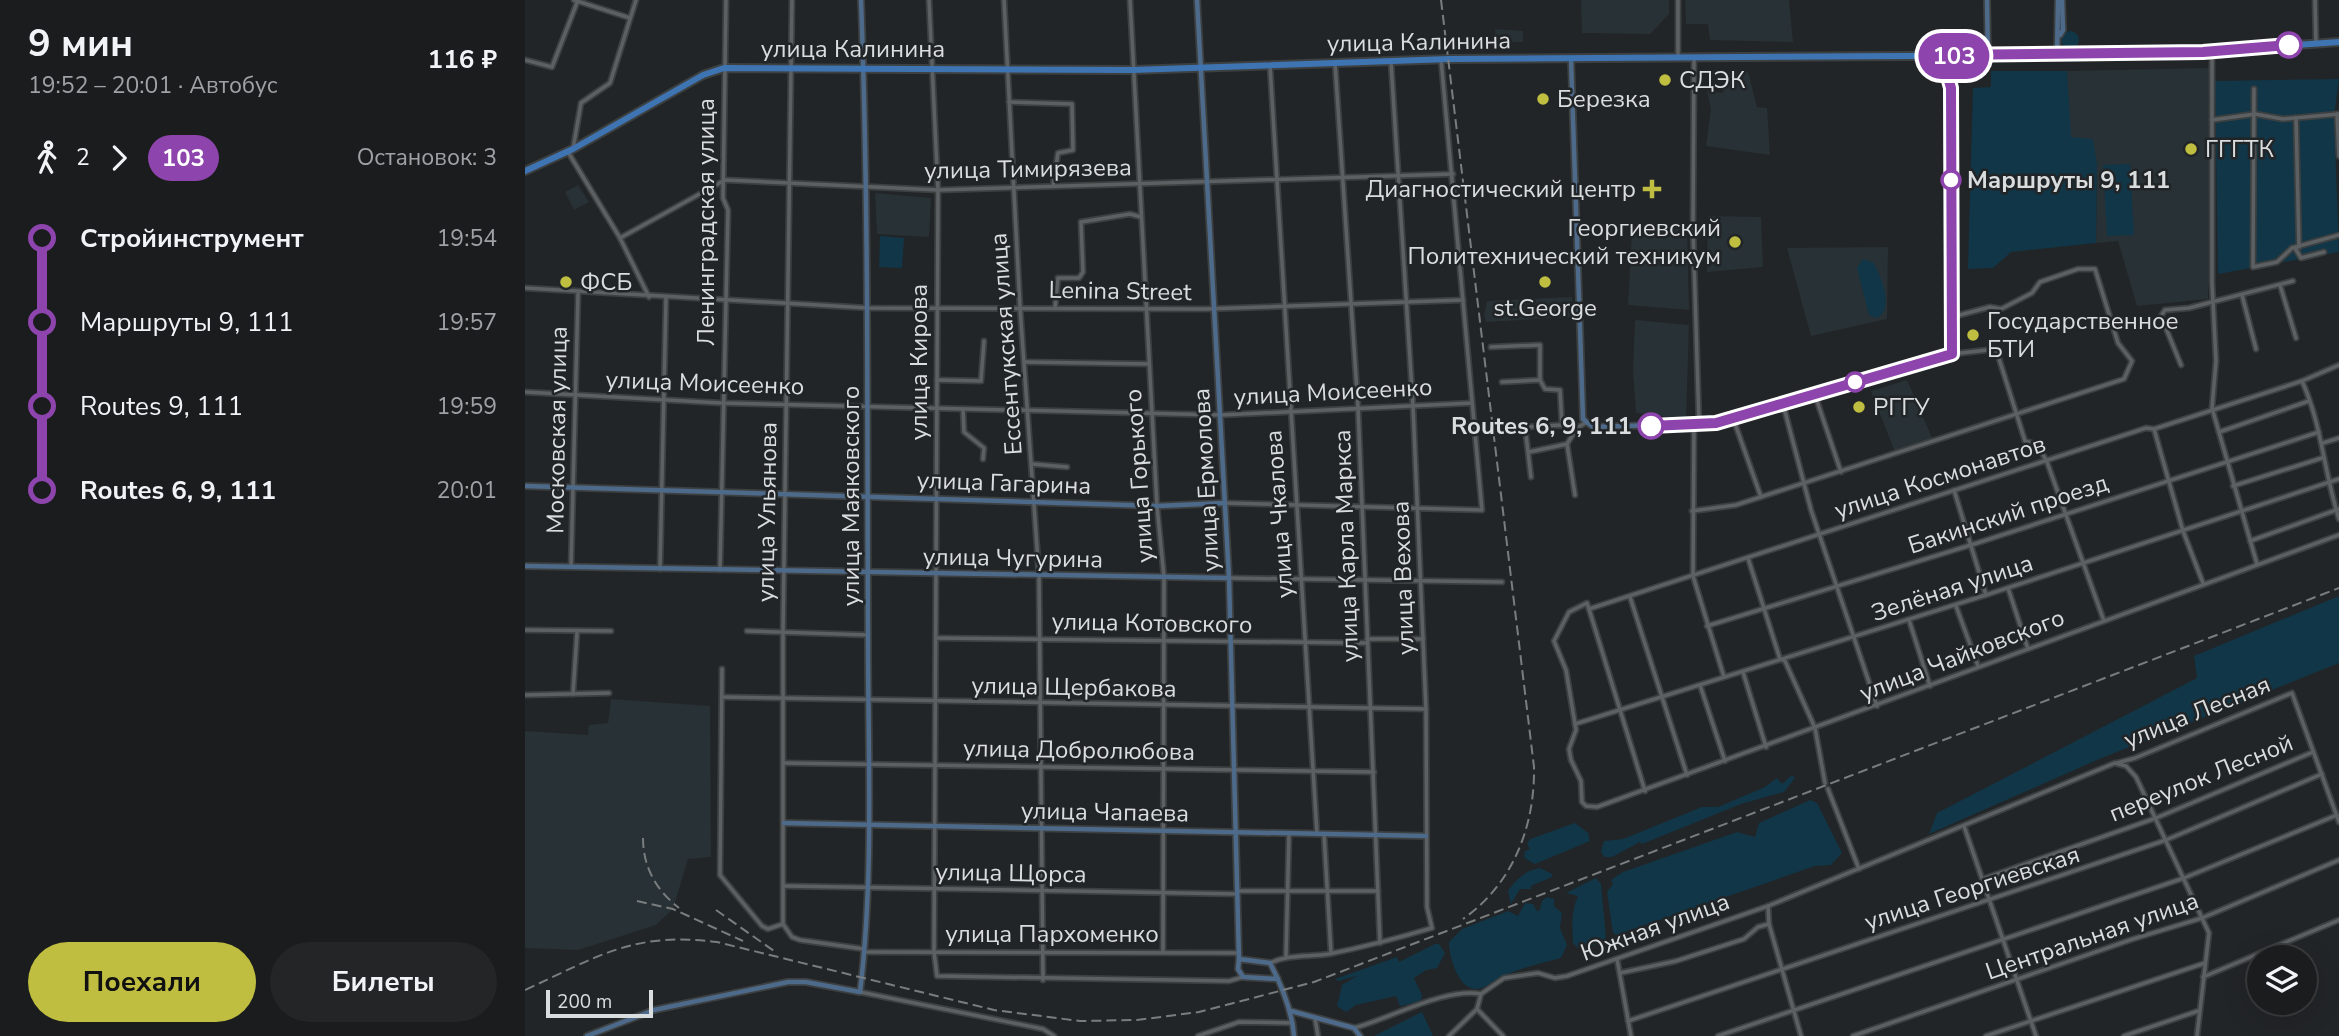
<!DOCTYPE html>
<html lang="ru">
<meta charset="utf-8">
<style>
body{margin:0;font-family:"Nunito Sans",sans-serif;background:#232526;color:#f1f3f6;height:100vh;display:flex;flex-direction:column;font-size:26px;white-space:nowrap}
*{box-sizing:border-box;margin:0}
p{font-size:23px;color:#9fa1a4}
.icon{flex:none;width:38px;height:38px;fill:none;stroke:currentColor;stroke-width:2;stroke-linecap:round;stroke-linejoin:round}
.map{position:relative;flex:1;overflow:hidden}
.drawer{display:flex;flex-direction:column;background:#1a1c1d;width:525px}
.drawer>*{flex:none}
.badge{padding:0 14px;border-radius:23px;font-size:24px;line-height:46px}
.tools{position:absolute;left:1722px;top:945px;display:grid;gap:14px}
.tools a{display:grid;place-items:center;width:70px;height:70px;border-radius:50%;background:#1a1c1d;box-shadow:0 7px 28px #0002,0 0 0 2px #383a3b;font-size:35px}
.scale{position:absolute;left:21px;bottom:18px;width:107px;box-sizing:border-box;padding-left:7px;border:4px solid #daddde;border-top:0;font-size:19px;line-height:24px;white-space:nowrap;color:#daddde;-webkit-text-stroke:5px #222527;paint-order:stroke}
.map>.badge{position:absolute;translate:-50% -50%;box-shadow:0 0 0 4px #fff}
.legs{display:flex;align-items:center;gap:10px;height:77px;padding:0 28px;font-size:23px}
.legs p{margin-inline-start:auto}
.head{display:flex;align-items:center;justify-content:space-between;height:119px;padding:0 28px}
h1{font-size:38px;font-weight:700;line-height:52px}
.primary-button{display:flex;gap:14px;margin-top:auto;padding:14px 28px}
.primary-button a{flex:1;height:80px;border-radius:42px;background:#bfbe41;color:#111;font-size:28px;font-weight:700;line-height:80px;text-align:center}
.primary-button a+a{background:#232526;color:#f1f3f6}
ul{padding:0 28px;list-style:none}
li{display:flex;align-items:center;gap:24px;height:84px;font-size:26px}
li i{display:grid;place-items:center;width:10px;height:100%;margin:0 9px;background:currentColor}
li i::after{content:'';width:18px;height:18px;margin:-9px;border:5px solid;border-radius:50%;background:#1a1c1d}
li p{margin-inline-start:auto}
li:first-child i{background:linear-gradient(#0000 50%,currentColor 0)}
li:last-child i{background:linear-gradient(currentColor 50%,#0000 0)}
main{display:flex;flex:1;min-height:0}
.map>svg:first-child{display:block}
.built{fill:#283135}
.green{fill:#113647}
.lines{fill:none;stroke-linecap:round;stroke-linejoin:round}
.street-casing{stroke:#3d4041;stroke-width:7}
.secondary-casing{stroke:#3d4041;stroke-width:8}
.primary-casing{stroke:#3d4041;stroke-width:10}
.street{stroke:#5c6062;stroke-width:3.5}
.secondary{stroke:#4d6a8a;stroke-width:4.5}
.primary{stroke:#3f74b3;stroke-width:6}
.rail{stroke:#7a7d7e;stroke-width:2;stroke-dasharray:10 5;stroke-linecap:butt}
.line-1-casing{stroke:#fff;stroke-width:16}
.line-1{stroke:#8e44ad;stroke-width:10}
.stop-1-dot{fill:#fff;stroke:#8e44ad;stroke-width:3.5}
.poi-dot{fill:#bfbe41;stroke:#222527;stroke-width:2.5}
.labels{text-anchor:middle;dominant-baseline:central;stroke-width:5;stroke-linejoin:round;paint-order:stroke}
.street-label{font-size:24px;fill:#daddde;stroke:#222527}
.poi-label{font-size:24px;fill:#daddde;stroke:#222527;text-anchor:start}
.stop-label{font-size:24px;font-weight:bold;fill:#daddde;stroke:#222527;text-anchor:start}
</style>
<main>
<section class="drawer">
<div class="head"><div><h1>9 мин</h1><p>19:52 – 20:01 · Автобус</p></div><b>116 ₽</b></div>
<div class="legs"><svg class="icon" aria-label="walk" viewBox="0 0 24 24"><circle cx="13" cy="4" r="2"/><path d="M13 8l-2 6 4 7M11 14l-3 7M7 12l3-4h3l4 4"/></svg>2<svg class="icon" aria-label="forward" viewBox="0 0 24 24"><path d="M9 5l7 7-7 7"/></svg><b class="badge" style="background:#8e44ad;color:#fff">103</b><p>Остановок: 3</p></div>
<ul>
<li><i style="color:#8e44ad"></i><b>Стройинструмент</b><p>19:54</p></li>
<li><i style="color:#8e44ad"></i><span>Маршруты 9, 111</span><p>19:57</p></li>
<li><i style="color:#8e44ad"></i><span>Routes 9, 111</span><p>19:59</p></li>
<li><i style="color:#8e44ad"></i><b>Routes 6, 9, 111</b><p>20:01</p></li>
</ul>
<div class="primary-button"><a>Поехали</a><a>Билеты</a></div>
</section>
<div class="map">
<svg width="1814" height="1036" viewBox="0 0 1814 1036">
<rect width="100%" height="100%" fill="#222527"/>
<!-- built -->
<g class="built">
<path d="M1056,0H1144V14L1125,34L1057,33Z"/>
<path d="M1160,0H1264L1268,42L1185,40L1183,24H1161Z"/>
<path d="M970,29L998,31V42H971Z"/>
<path d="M1684,68L1683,299L1612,306L1593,241L1571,243L1572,164L1545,160L1542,71Z"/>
<path d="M1199,72H1223L1232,107L1242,108L1245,155L1181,146L1186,109L1182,91L1198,93Z"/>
<path d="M53,185L64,202L49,210L40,192Z"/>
<path d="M350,193L406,198L404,237L352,234Z"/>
<path d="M1183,216L1236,217L1238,267L1182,272Z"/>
<path d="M1162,228L1164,310L1103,305L1107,230Z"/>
<path d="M1363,247L1362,319L1286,336L1262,248Z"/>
<path d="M1047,297L1048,317L961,322L959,315L962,301Z"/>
<path d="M1110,320L1164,325L1161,419L1111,413L1108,370Z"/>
<path d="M1382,380L1408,440L1370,452L1346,391Z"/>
<path d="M86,699L185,706L186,857L163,859L148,909L131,925L53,950L0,948V731L63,735L64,725L83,723Z"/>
</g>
<!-- green -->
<g class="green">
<circle cx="1545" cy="40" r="9"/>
<path d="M1466,71H1542L1546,137L1568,139L1572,164L1571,243L1486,252L1468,268L1443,269L1448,88L1466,87Z"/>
<path d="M1814,79L1809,116L1814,252L1693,274L1690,81Z"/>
<path d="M1605,164L1609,235L1582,236L1578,165Z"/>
<path d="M355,236L379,238L377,268L354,267Z"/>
<path d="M1338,259L1349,263C1356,278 1370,308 1352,318L1344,315L1332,268Z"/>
<path d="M1814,596V663L1572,760L1404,834L1412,813L1672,678L1669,656Z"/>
<path d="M1267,775L1270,778L1259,792L1216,804L1117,844L1115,842L1087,857H1079L1076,851L1079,841L1098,839L1177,807H1193L1240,787L1252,778L1257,784Z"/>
<path d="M1285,800L1292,803L1317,853L1306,865L1290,866L1091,935L1088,933L1082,892L1088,884L1086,880L1098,872L1212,832L1230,837L1234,823Z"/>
<path d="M1050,823L1063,833L1065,841L1010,864L999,858L1000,851L1005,849L1002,843L1005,839Z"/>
<path d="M1015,868L1027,874V877L1006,886V889H995L986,904L983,891C991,879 1001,870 1015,868Z"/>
<path d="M1071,878L1076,884L1081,938L1062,949L1053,948L1048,943C1047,925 1046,911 1053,896L1041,893Z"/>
<path d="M1022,897L1029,899V906L1037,913L1035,928L1042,945L1036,958C1016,963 997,968 978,976C970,979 962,988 953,989C933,991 924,956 924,942L937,929L983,911L993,916L1000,903L1008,904L1012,911L1015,910L1017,901Z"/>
<path d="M910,944H914L920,953L912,968L901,970L889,978L897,995L896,1002L875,1006L871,996L831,1005L821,1012L812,1006L817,985L832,976L813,981L810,979L872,957L874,962Z"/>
<path d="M897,1012L908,1036H849Z"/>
</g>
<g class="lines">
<defs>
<g id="street">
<path d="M49,0L105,18"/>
<path d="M267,0L258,632V924L267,937L275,940L339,949"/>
<path d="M404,0L413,190L409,952L412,976L704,981L718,977"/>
<path d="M479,0L495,307L514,576L518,980"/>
<path d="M605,0L632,506L639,577L638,951"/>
<path d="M1790,0L1791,43"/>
<path d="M1687,52V282L1691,361L1687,408L1732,564"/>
<path d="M1153,57V0"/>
<path d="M1169,58L1168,228L1174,423"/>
<path d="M0,60L27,67L53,0"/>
<path d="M810,63L833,407L855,943"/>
<path d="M745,66L792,834"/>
<path d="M1729,89L1728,267L1752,262L1767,248L1814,235"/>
<path d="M484,102L547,104L548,150L533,153L528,186"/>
<path d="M1812,114L1814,156"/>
<path d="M1771,118L1774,247"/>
<path d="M1687,120L1730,114L1758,119L1814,114"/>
<path d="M48,149L56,103L85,83L111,0"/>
<path d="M43,152L95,238L124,297"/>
<path d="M95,238L200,180L413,190L928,174"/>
<path d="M1770,248L1776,258L1799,252"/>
<path d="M1755,285L1771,338"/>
<path d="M0,288L344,308L680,309L938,300"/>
<path d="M1717,295L1731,349"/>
<path d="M530,308L533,278H554L558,272L556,222L605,214L616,217"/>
<path d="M966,347L1015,345V380"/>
<path d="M1427,354L1471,349L1500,441L1513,445L1522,462L1579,621"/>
<path d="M500,362L624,364"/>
<path d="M1656,365L1636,316L1640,310L1664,308L1768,281"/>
<path d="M412,380L456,381L459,341"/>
<path d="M1777,381C1797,425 1799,473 1814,519"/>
<path d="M977,382L1015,380L1020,389L1035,390L1037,425"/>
<path d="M0,392L196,403L696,415L947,403"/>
<path d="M1290,395L1316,472"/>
<path d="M1258,404L1286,510L1352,706"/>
<path d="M438,409L439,432L459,448L458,459"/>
<path d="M1208,418L1236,497"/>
<path d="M1169,426L1168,576L1199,677"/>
<path d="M1629,429L1658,531L1678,583"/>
<path d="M1694,432L1784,401"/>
<path d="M1798,443L1814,438"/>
<path d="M1004,452L1042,444"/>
<path d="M507,464L542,467"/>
<path d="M1006,477L1000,427L1037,425L1052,428L1060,423"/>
<path d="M1708,486L1797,458"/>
<path d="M1429,490L1461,595"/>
<path d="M1050,495L1042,444L1052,428"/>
<path d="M700,503L957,510L916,59"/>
<path d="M1167,511L1211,505L1599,379L1607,361L1593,343L1570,269H1553L1515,282L1507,293L1476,309L1465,307L1427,317"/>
<path d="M1725,541L1814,509"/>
<path d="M1223,558L1255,659L1260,661L1290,728L1300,783"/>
<path d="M46,567L53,294"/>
<path d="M135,569L141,298"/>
<path d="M195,570L203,210L198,198L201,0"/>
<path d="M704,578L977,582"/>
<path d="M1483,588L1503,649"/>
<path d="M1105,597L1162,775"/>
<path d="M1431,606L1453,666"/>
<path d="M1064,609L1062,603L1044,612L1029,641L1041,670L1051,730L1044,749L1046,760L1056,781L1057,802L1061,806L1072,807L1814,535"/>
<path d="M1064,609L1621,428L1629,429L1777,381L1814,365"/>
<path d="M1064,609L1120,791"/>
<path d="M1384,620L1405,686"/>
<path d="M1182,626L1446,545L1794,432"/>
<path d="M0,630L86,631"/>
<path d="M222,631L343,635"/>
<path d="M411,638L842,643"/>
<path d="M842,639H898"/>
<path d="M197,669L195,875L237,926L243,929L258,924"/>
<path d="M1218,672L1241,747"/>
<path d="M1175,685L1200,761"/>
<path d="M48,694L52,633"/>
<path d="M0,695L84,693"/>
<path d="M197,697L901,709"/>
<path d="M1050,724L1461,595L1814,479"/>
<path d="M259,763L849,772"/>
<path d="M1592,763L1610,758L1767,693L1814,822"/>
<path d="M1303,789L1334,869"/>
<path d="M1439,826L1511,1036"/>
<path d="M799,834L806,953"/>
<path d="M1458,879L1631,818L1788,752"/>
<path d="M260,886L712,894"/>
<path d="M713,891H853"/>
<path d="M1243,906L1244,924L1276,1036"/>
<path d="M339,952L714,953"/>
<path d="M761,956L764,833"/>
<path d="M1092,959L1106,1036"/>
<path d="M745,963C765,954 783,957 804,954C839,947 873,938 907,928L902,907L901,709L888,406L866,62"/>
<path d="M1095,973L1151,961L1219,939L1233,927L1244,924"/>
<path d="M1678,977L1814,920"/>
<path d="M335,992L518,1029L529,1036"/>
<path d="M952,1009L978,1036"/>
<path d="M790,1018L793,1036"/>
<path d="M1103,1021L1641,840L1797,774"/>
<path d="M829,1028C864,1019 921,987 956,994L979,978L1013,973L1030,978L1042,976L1243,906L1590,763L1601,766L1611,777L1684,933L1672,1036"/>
<path d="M673,1036L714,1022L768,1023"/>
<path d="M924,1036L952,1009L956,994"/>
<path d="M1193,1036L1659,878L1812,815"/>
<path d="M1328,1036L1608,939L1677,918L1814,860"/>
<path d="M1461,1036L1680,963"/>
<path d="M1599,1036L1673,1011"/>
</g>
<g id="secondary">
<path d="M672,0L704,578L714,959"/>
<path d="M1462,0L1463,55"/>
<path d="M1535,35L1538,30L1537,0"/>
<path d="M1532,55L1533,0"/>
<path d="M1418,56L1426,88"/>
<path d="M1046,59L1058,419L1068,427L1191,423L1427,354L1426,88L1429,65L1435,56"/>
<path d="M0,486L632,506L700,503"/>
<path d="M0,566L704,578"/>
<path d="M259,823L901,836"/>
<path d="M753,979L718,977L713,969L714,959L745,963C757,986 767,1010 769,1036"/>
<path d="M766,1011L829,1028L835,1036"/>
<path d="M62,1036L129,1010L263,982H281L335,992C349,878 343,754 343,639C342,426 344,213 336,0"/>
</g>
<path id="primary" d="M0,171L48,149L178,75L199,68L607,70L924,59L1532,55L1687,51L1814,42"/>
</defs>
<!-- street casing -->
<use href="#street" class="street-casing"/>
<!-- secondary casing -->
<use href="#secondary" class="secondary-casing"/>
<!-- primary casing -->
<use href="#primary" class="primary-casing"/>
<!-- street -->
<use href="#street" class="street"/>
<!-- secondary -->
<use href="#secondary" class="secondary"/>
<!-- primary -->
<use href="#primary" class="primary"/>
<!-- rail -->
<g class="rail">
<path d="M916,0L1009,767C1010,826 988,884 938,919"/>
<path d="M118,838C118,867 131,890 154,908"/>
<path d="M112,901L148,909L218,941"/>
<path d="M191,910L249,951"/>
<path d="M0,990C72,957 109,931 192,942L469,1010L555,1021L612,1020L674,1012L789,982L1814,588"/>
</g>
</g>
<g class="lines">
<defs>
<path id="line-1" d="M1126,426L1191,423L1427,354L1426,88L1417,55L1678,52L1764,45"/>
</defs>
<!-- line-1 casing -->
<use href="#line-1" class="line-1-casing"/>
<!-- line-1 -->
<use href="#line-1" class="line-1"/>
</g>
<!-- markers -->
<g class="stop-1-dot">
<circle cx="1764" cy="45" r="12"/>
<circle cx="1426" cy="180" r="9"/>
<circle cx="1330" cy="382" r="9"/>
<circle cx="1126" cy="426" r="12"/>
</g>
<g class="poi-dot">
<circle cx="1140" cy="80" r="7"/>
<circle cx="1018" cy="99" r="7"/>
<circle cx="1666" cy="149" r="7"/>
<path d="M1123.5 178.5h7v7h7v7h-7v7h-7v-7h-7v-7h7z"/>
<circle cx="1210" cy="242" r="7"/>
<circle cx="41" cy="282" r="7"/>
<circle cx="1020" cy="282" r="7"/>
<circle cx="1448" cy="335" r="7"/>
<circle cx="1334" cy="407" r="7"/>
</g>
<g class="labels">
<!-- street labels -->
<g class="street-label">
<text transform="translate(894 42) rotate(-1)">улица Калинина</text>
<text x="328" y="49">улица Калинина</text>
<text transform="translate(503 169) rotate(-1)">улица Тимирязева</text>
<text transform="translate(181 222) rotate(-90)">Ленинградская улица</text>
<text transform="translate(595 291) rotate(1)">Lenina Street</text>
<text transform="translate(481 344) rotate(-94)">Ессентукская улица</text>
<text transform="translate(394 362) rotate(-90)">улица Кирова</text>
<text transform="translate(180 383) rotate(2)">улица Моисеенко</text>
<text transform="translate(808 392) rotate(-3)">улица Моисеенко</text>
<text transform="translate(32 430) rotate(-89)">Московская улица</text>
<text transform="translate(614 476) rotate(-94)">улица Горького</text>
<text transform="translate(1415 477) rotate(-18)">улица Космонавтов</text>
<text transform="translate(681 480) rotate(-93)">улица Ермолова</text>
<text transform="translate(479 483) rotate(2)">улица Гагарина</text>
<text transform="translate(326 496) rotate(-90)">улица Маяковского</text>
<text transform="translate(242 512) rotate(-89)">улица Ульянова</text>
<text transform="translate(754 514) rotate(-94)">улица Чкалова</text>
<text transform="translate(1483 514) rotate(-18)">Бакинский проезд</text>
<text transform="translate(821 546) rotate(-92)">улица Карла Маркса</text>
<text transform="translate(488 558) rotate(1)">улица Чугурина</text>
<text transform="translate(878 578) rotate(-92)">улица Вехова</text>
<text transform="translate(1427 588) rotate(-18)">Зелёная улица</text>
<text transform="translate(627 623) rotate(1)">улица Котовского</text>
<text transform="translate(1437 655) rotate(-21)">улица Чайковского</text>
<text transform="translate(549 687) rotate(1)">улица Щербакова</text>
<text transform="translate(1672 712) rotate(-22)">улица Лесная</text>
<text transform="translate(554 750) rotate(1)">улица Добролюбова</text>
<text transform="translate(1676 778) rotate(-22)">переулок Лесной</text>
<text transform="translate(580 812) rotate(1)">улица Чапаева</text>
<text transform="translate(486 873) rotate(1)">улица Щорса</text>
<text transform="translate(1447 888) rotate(-18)">улица Георгиевская</text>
<text transform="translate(1130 927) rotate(-20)">Южная улица</text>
<text x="527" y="934">улица Пархоменко</text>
<text transform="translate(1567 936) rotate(-19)">Центральная улица</text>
</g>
<!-- poi labels -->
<g class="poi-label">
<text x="1154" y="80">СДЭК</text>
<text x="1032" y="99">Березка</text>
<text x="1680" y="149">ГГГТК</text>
<text x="1111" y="189" text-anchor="end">Диагностический центр</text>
<text x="1196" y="228" text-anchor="end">Георгиевский<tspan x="1196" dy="28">Политехнический техникум</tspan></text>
<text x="55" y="282">ФСБ</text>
<text x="1020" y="308" text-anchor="middle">st.George</text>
<text x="1462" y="321">Государственное<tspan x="1462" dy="28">БТИ</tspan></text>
<text x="1348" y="407">РГГУ</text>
</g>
<!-- stop labels -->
<g class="stop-label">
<text x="1442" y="180">Маршруты 9, 111</text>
<text x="1107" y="426" text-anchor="end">Routes 6, 9, 111</text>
</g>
</g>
</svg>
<div class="tools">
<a><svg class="icon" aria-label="layers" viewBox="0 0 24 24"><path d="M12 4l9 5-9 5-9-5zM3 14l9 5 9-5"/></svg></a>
</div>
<div class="scale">200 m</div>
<b class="badge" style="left:1429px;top:56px;background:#8e44ad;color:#fff">103</b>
</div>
</main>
